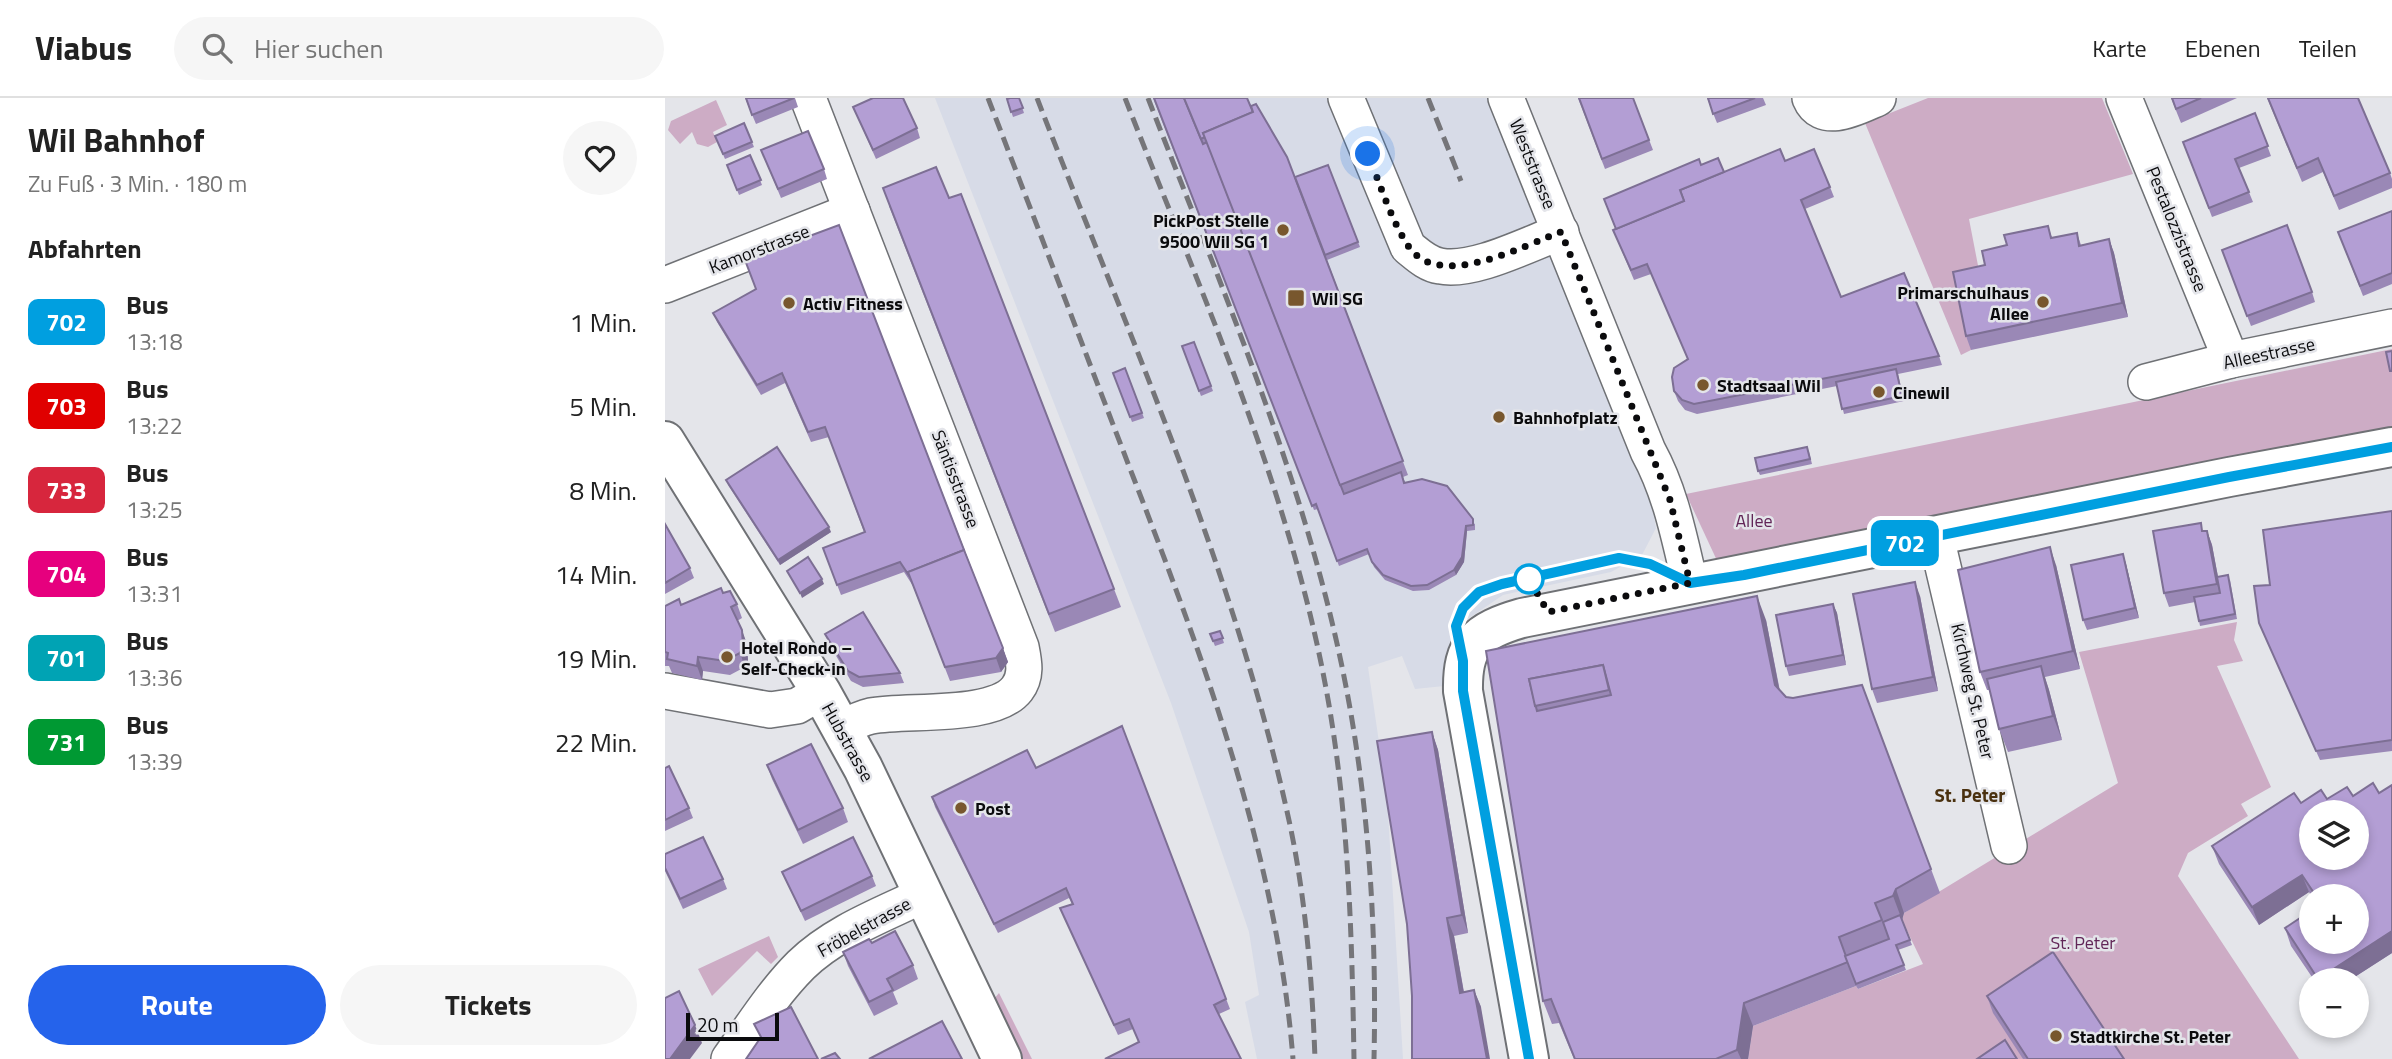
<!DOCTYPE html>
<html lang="de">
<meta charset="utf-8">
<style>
body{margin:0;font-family:"Titillium Web",sans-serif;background:#f6f6f6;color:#222;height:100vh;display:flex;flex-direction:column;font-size:26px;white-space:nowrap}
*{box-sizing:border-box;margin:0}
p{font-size:23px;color:#767676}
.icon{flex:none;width:38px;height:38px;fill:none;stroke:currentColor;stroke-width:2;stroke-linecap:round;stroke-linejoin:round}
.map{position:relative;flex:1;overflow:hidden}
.panel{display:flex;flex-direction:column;background:#fff;width:665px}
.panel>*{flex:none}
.badge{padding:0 14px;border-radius:10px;font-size:24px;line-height:46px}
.controls{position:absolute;left:1634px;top:702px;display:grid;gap:14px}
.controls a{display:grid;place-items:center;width:70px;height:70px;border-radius:50%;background:#fff;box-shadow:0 4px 10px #0003;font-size:35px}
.scale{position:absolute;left:21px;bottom:18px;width:93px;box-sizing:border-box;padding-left:7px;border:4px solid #0b0b0d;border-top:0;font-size:19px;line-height:24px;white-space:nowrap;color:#0b0b0d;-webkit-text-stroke:5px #e4e5ea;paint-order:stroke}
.you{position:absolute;width:35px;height:35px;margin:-18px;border:5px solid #fff;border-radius:50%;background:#1a73e8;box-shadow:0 0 0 10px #1a73e833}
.map>.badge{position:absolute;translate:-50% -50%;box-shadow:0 0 0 4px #fff}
h2{padding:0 28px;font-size:26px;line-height:63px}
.round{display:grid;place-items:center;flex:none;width:74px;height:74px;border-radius:37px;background:#f6f6f6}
.summary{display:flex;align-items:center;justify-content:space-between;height:119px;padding:0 28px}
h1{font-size:33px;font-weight:700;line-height:52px}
.cta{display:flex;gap:14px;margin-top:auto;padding:14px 28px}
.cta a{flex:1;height:80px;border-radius:42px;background:#2563eb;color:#fff;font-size:28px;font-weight:700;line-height:80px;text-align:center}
.cta a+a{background:#f6f6f6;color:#222}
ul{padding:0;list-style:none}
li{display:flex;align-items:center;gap:21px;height:84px;padding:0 28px}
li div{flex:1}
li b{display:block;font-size:26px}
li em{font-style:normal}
li .badge{min-width:77px;font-weight:700;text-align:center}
header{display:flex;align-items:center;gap:42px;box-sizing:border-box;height:98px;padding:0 35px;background:#fff;border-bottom:2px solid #e0e0e0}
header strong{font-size:33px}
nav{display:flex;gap:38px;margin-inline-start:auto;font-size:24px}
.search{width:490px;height:63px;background:#f6f6f6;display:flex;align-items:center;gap:18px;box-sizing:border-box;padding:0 24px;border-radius:38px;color:#767676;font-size:26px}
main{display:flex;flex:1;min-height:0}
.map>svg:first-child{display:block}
.built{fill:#d7dbe7}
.green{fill:#cdacc5}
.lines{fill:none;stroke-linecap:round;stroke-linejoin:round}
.street-casing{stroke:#6f7175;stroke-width:38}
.secondary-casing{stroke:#6f7175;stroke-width:42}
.street{stroke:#fff;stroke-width:35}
.secondary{stroke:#fff;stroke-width:38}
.rail{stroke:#757579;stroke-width:5;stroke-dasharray:14 7;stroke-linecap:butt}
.wall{fill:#9a88b6}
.shaded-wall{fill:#7d6f94}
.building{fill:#b39ed4;stroke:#7d6f94;stroke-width:2;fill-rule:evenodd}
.line-casing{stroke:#fff;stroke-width:16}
.line{stroke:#009fe0;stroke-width:10}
.walk{stroke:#0b0b0d;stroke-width:7;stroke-dasharray:0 12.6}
.poi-dot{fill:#78572e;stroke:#e4e5ea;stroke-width:2.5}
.stop-dot{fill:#fff;stroke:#009fe0;stroke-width:3.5}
.labels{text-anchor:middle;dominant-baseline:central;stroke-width:5;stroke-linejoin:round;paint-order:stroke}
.street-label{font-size:18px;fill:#0b0b0d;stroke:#e4e5ea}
.poi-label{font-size:18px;font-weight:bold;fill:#0b0b0d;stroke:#e4e5ea;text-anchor:start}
.park-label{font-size:18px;fill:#612557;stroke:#e4e5ea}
.neighbourhood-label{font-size:19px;font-weight:bold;fill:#4a310f;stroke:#e4e5ea}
</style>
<header>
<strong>Viabus</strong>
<div class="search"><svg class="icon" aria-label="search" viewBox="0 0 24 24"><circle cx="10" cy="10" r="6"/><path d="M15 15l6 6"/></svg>Hier suchen</div>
<nav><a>Karte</a><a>Ebenen</a><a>Teilen</a></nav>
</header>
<main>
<section class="panel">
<div class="summary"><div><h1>Wil Bahnhof</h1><p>Zu Fuß · 3 Min. · 180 m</p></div><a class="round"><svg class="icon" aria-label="heart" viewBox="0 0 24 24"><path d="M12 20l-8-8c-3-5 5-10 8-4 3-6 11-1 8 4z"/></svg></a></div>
<h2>Abfahrten</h2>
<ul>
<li><span class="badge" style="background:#009fe0;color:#fff">702</span><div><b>Bus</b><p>13:18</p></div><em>1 Min.</em></li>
<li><span class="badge" style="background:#e00000;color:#fff">703</span><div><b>Bus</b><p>13:22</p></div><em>5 Min.</em></li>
<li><span class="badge" style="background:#d7263d;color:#fff">733</span><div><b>Bus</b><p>13:25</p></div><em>8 Min.</em></li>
<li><span class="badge" style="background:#e6007e;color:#fff">704</span><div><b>Bus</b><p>13:31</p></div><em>14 Min.</em></li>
<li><span class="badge" style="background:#00a3b4;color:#fff">701</span><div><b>Bus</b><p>13:36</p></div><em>19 Min.</em></li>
<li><span class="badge" style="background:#093;color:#fff">731</span><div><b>Bus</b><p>13:39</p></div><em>22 Min.</em></li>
</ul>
<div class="cta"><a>Route</a><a>Tickets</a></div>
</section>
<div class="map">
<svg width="1727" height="961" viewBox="0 0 1727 961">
<rect width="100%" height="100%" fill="#e4e5ea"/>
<!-- built -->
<path class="built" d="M270,0H825L985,396L991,430L977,457L946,474L838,497L791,529L779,588L750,591L737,558L703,569L722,699L738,961H592L580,904L594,897L584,834L506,605Z"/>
<!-- green -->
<g class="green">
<path d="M1263,0H1437L1468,76L1304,121L1316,183L1306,252L1296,257L1200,25Z"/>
<path d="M51,2L62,27L48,34L52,44L43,49L32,46L27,34L15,46L3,32L6,23Z"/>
<path d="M1727,251V330L1055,469L1021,396Z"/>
<path d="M1572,524L1569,542L1578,563L1552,568L1606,689L1576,706L1583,718L1523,755L1513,778L1634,961H1083L1088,928L1191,888L1193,891L1258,866L1237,822L1239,815L1453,685L1414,554Z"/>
<path d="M104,838L113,859L106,866L92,853L47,898L33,871Z"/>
<path d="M334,895L367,961H356L329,901Z"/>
</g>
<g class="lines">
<defs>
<g id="street">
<path d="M143,0L356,549C359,564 362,578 352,591C329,621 242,611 206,618C196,620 185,626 176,631"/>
<path d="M681,0L743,149C753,157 762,166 775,168C808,175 865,145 896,134"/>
<path d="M841,0L983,353C1006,395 1014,439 1025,485"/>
<path d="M1145,0C1157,29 1194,8 1213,0"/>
<path d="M1459,0L1566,262"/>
<path d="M0,187L187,113"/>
<path d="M1481,284L1566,262L1727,229"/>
<path d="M1271,439L1344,748"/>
<path d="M0,593L105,612L132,608L156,594"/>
<path d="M64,961C87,929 108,895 136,867C170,834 217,817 258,797"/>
</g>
<g id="secondary">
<path d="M0,343L156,594L198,670L337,961"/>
<path d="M864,961L798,593C797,546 812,533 857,520L1564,379L1727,349"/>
</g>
</defs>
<!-- street casing -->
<use href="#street" class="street-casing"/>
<!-- secondary casing -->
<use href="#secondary" class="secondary-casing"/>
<!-- street -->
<use href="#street" class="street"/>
<!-- secondary -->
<use href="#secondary" class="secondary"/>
<!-- rail -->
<g class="rail">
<path d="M323,0C372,127 420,254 469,381C541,567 612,760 628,961"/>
<path d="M372,0C462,233 566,464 621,709C640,790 647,878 650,961"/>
<path d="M460,0C537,198 628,397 664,607C684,724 687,842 689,961"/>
<path d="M483,0C553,181 631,361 673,550C703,685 712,823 709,961"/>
<path d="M763,0L796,83"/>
</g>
</g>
<!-- wall -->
<g class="wall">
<path d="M80,0H130L133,9L91,26Z"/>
<path d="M354,0L359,15L348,19L342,1Z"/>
<path d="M488,0L587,11L630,79L663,67L695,149L662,162L743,377L738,379L740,384L810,426V432L802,433L799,464L791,477L764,492L748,493L720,482L709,469L704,456L674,468L653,411L649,412Z"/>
<path d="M913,0H968L988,52L940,71Z"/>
<path d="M1042,0H1098L1101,7L1052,25Z"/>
<path d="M1506,0H1572L1516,25Z"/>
<path d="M1602,0H1693L1725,75L1727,81V90L1674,112L1658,74L1637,84Z"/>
<path d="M188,9L252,30L255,40L211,61Z"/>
<path d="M1590,15L1606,58L1574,70L1588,104L1547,119L1518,44Z"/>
<path d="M79,25L89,49L60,61L52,43Z"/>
<path d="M96,52L159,71L162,81L116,100Z"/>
<path d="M85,57L97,87L74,97L62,67Z"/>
<path d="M1120,63L1165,89L1169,99L1140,111L1176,199L1274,258L1277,267L1233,276L1239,303L1179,316L1172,288L1032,316L1020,312L1013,303L1009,293L1023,261L986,176L969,182L948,132L1036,67L1059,74Z"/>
<path d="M284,100L449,491L456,509L390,534L224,108Z"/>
<path d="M1727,113V186L1698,198L1673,134Z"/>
<path d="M1383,128L1387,140L1412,135L1416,147L1444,141L1449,155L1463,219L1306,252L1301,238L1320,167L1342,147Z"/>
<path d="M1557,152L1647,194L1650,204L1586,228Z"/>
<path d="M91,191L299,452L343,564L336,574L285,583L248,488L239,474L176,497L158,450L199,434L164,339L146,344L120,285L96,297L52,224L48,215Z"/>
<path d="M529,244L548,293L536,298L517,248Z"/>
<path d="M460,270L479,320L467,324L448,275Z"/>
<path d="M1144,354L1147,366L1095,377L1093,373Z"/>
<path d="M61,382L166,434L115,467L63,387Z"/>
<path d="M1727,413V653L1655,662L1594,525L1605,487Z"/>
<path d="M0,426L25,470L29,480L0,496Z"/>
<path d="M1539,433H1542L1547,447L1553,479L1565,482L1572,521L1535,528L1530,504L1504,509L1499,495Z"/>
<path d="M1458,456L1461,466L1474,520L1422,532L1418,522Z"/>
<path d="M1391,467L1415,571L1380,579L1384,592L1397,642L1343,654L1334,631L1325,592H1322L1315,574Z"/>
<path d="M58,495L72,506L77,520L72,523L82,546L83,563L80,569L65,577L38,573L37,582L7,575L4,568H0V508L16,507Z"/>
<path d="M1255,498L1273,593L1212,605L1207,591Z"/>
<path d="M1168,506L1172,515L1181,567L1124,578L1121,568Z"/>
<path d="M1101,522L1115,593L1121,599L1128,600L1197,587L1275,795L1239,815L1237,822L1247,847L1233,852L1241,872L1193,891L1191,888L1088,928L1083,961H909L894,925L887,926L878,903L821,553Z"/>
<path d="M555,533L559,545L550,548L545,536Z"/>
<path d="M160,536L235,575L239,585L198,589L186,583L164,546Z"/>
<path d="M457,628L565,911L554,916L474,944L468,931L453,937L395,810L407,806L404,800L333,835L270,709L267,699L371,670Z"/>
<path d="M767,634L773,652L803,835L789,838L799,894L809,892L816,909L747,898L742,826Z"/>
<path d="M102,667L178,710L183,724L138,746L107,681Z"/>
<path d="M0,670L24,710L28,720L0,733Z"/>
<path d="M1688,698L1727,855L1685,882H1649L1626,848L1620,830L1692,798L1647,799L1644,794L1594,827L1554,766L1547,748L1636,705Z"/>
<path d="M0,756L58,781L62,791L18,811L0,773Z"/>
<path d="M117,774L207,778L211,788L140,823Z"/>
<path d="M207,845L248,867L253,881L228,894L233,906L209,918L183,868L178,854Z"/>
<path d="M1322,898L1459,961H1358L1328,915Z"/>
</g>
<!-- shaded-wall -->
<g class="shaded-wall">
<path d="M1444,141L1449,155L1463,219L1457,205Z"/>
<path d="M801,428L802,433L799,464L791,477L789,472Z"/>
<path d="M164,429L166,434L115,467L113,462Z"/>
<path d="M1542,433L1547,447L1557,500L1552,486Z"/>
<path d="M1385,449L1391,467L1415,571L1408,553Z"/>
<path d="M1458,456L1461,466L1474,520L1470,510Z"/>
<path d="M157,481L159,486L137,500L135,495Z"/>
<path d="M1250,484L1255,498L1273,593L1268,579Z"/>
<path d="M1092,498L1101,522L1118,611L1110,587Z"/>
<path d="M1168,506L1172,515L1181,567L1178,557Z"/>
<path d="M77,532L82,546L83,563L80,569L75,555Z"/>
<path d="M338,550L343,564L336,574L331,560Z"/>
<path d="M33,559L38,573L37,582L32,568Z"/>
<path d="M1376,568L1384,592L1397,642L1388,618Z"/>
<path d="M767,634L773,652L803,835L797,817Z"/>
<path d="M1637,777L1644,794L1594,827L1587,809Z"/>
<path d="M1231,791L1239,815L1237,822L1228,798Z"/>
<path d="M782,820L789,838L802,913L795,895Z"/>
<path d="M1727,833V855L1685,882H1654L1653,881Z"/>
<path d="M809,892L816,909L825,961H822Z"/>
<path d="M1079,905L1088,928L1083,961H1076L1072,952Z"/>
<path d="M30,927L37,945L25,961H5Z"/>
</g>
<!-- building -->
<g class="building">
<path d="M81,0H129L87,17Z"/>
<path d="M208,0H238L252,30L208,52L188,9Z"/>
<path d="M345,0H354L358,10L346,14L342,1Z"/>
<path d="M489,0H519L538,46L542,44L679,396L736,374L739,385L757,381L782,388L808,421V427L801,428L797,459L789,472L762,487L746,488L718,477L707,464L702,451L672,463L651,406L647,408Z"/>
<path d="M519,0H582L588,14L538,35L540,39L536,41Z"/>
<path d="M914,0H968L984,42L937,61Z"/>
<path d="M1043,0H1090L1048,16Z"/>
<path d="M1507,0H1536L1511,11Z"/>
<path d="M1603,0H1693L1725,75L1669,98L1653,60L1632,70Z"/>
<path d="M591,6L622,59L738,363L675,387L538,35L588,14L586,8Z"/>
<path d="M1590,15L1603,48L1570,61L1584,94L1544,110L1518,44Z"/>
<path d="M79,25L87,44L58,56L50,38Z"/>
<path d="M143,33L159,71L113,91L96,52Z"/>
<path d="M1115,51L1120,63L1149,51L1165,89L1136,102L1176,199L1239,175L1274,258L1029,306L1017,302L1009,293L1007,279L1009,270L1023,261L982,166L966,172L948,132L1019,103L1015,92Z"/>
<path d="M85,57L96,82L72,92L62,67Z"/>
<path d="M1053,60L1059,74L1015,92L1019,103L951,131L939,101L1034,61L1036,67Z"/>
<path d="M663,67L693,144L660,157L630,79Z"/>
<path d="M271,69L284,100L296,96L449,491L384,516L218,90Z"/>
<path d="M1727,113V175L1695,188L1673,134Z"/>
<path d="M174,127L299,452L243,474L245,479L235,464L172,487L158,450L200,434L160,329L143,334L117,275L92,287L48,215L91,191L80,162Z"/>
<path d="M1622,127L1647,194L1582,218L1557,152Z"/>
<path d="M1383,128L1386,140L1412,135L1414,148L1444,141L1457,205L1301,238L1288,174L1320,167L1317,153L1342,147L1339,137Z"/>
<path d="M529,244L546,288L534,293L517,248Z"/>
<path d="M1727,253V273H1725L1721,254Z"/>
<path d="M460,270L477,315L465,319L448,275Z"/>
<path d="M1231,271L1237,298L1177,311L1171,284Z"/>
<path d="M112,349L164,429L113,462L61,382Z"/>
<path d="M1142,349L1145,361L1093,373L1090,360Z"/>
<path d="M1727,413V642L1651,653L1594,525L1589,488L1605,487L1598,432Z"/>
<path d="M1536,425L1537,433H1542L1552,486L1499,495L1488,433Z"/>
<path d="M0,426L25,470L0,485Z"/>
<path d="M1385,449L1408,553L1315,574L1293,472Z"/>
<path d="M299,452L338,550L331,560L280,569L243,474Z"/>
<path d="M1458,456L1470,510L1418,522L1406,467Z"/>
<path d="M143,459L157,481L135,495L122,473Z"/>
<path d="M1563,477L1570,516L1534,523L1529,499L1555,495L1552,479Z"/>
<path d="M1250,484L1268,579L1207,591L1188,496Z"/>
<path d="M56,490L58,495L65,493L72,506L66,509L77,532L78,549L75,555L60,563L33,559L32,568L2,561L3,555L0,554V508L14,501L16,507Z"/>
<path d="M1092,498L1110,587L1121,599L1128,600L1197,587L1266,771L1231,791L1228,798L1210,805L1217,822L1174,839L1183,864L1079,905L1072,952L1051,961H910L886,901L878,903L821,553ZM938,567L946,597L872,613L864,581Z"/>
<path d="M1168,506L1178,557L1121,568L1111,517Z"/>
<path d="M198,514L235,575L194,579L183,573L160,536Z"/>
<path d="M555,533L558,540L548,543L545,536Z"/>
<path d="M938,567L944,592L870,608L864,581Z"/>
<path d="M1376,568L1388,618L1334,631L1322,581Z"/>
<path d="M457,628L561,901L549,907L576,961H440L474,944L464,921L449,927L395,810L408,806L401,790L329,826L267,699L362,652L371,670Z"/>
<path d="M767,634L797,817L782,820L795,895L809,892L822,961H747V898L742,826L712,643Z"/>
<path d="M146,646L178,710L133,732L102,667Z"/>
<path d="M4,668L24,710L0,722V670Z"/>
<path d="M1708,685L1714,695L1727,687V833L1653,881L1620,830L1647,812V844H1692V798H1651L1637,777L1587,809L1547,748L1629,695L1636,705L1656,692L1662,701L1682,689L1688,698ZM1647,714H1692V760H1647Z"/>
<path d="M38,739L58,781L15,801L0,770V756Z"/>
<path d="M188,739L207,778L136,813L117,774Z"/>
<path d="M1235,817L1245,842L1231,847L1239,867L1191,886L1180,858L1224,841L1218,824Z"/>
<path d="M230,833L248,867L222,881L228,892L204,904L178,854L204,841L207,845Z"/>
<path d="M1388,854L1459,961H1363L1322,898Z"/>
<path d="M14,893L30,927L5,961H0V900Z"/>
<path d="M126,909L153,961H81L96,939L89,926Z"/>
<path d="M277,923L297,961H204Z"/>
<path d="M1340,942L1352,961H1312Z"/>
<path d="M170,955L175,961H156Z"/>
</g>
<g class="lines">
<defs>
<path id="line" d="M864,961L798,593V563L791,528L798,510L814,494L837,486L954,460L985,466L1025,485L1079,477L1564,379L1727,349"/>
</defs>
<!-- line casing -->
<use href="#line" class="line-casing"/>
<!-- line -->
<use href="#line" class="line"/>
<!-- walk -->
<path class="walk" d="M703,56C715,86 725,119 742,146C771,195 857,148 896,134L1005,402L1025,485L883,514L864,481"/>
</g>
<!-- markers -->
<g class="poi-dot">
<circle cx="618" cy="132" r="7"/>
<rect x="622" y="191" width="18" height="18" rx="3.5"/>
<circle cx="1378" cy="204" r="7"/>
<circle cx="124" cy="205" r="7"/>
<circle cx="1038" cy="287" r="7"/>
<circle cx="1214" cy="294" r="7"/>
<circle cx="834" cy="319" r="7"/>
<circle cx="62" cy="559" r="7"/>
<circle cx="296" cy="710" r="7"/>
<circle cx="1391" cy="938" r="7"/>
</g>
<circle class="stop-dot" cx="864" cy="481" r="14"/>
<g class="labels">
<!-- street labels -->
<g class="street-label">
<text transform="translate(868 66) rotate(68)">Weststrasse</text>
<text transform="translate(1512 131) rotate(68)">Pestalozzistrasse</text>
<text transform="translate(94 151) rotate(-21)">Kamorstrasse</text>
<text transform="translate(1604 255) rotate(-12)">Alleestrasse</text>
<text transform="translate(291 381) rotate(69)">Säntisstrasse</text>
<text transform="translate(1308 593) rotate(77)">Kirchweg St. Peter</text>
<text transform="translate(183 644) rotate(61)">Hubstrasse</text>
<text transform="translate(199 829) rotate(-29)">Fröbelstrasse</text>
</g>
<!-- poi labels -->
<g class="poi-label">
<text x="604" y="122" text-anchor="end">PickPost Stelle<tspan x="604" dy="21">9500 Wil SG 1</tspan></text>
<text x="1364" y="194" text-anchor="end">Primarschulhaus<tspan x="1364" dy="21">Allee</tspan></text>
<text x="647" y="200">Wil SG</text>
<text x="138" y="205">Activ Fitness</text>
<text x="1052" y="287">Stadtsaal Wil</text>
<text x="1228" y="294">Cinewil</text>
<text x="848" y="319">Bahnhofplatz</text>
<text x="76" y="549">Hotel Rondo –<tspan x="76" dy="21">Self-Check-in</tspan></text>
<text x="310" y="710">Post</text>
<text x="1405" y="938">Stadtkirche St. Peter</text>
</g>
<!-- park labels -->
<g class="park-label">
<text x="1089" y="422">Allee</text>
<text x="1418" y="844">St. Peter</text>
</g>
<!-- neighbourhood labels -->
<g class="neighbourhood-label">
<text x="1305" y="696">St. Peter</text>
</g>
</g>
</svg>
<div class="controls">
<a><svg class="icon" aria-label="layers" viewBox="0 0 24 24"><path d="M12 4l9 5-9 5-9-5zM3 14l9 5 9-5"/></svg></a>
<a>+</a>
<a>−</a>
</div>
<div class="scale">20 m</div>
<div class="you" style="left:703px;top:56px"></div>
<b class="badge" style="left:1240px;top:445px;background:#009fe0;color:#fff">702</b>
</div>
</main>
